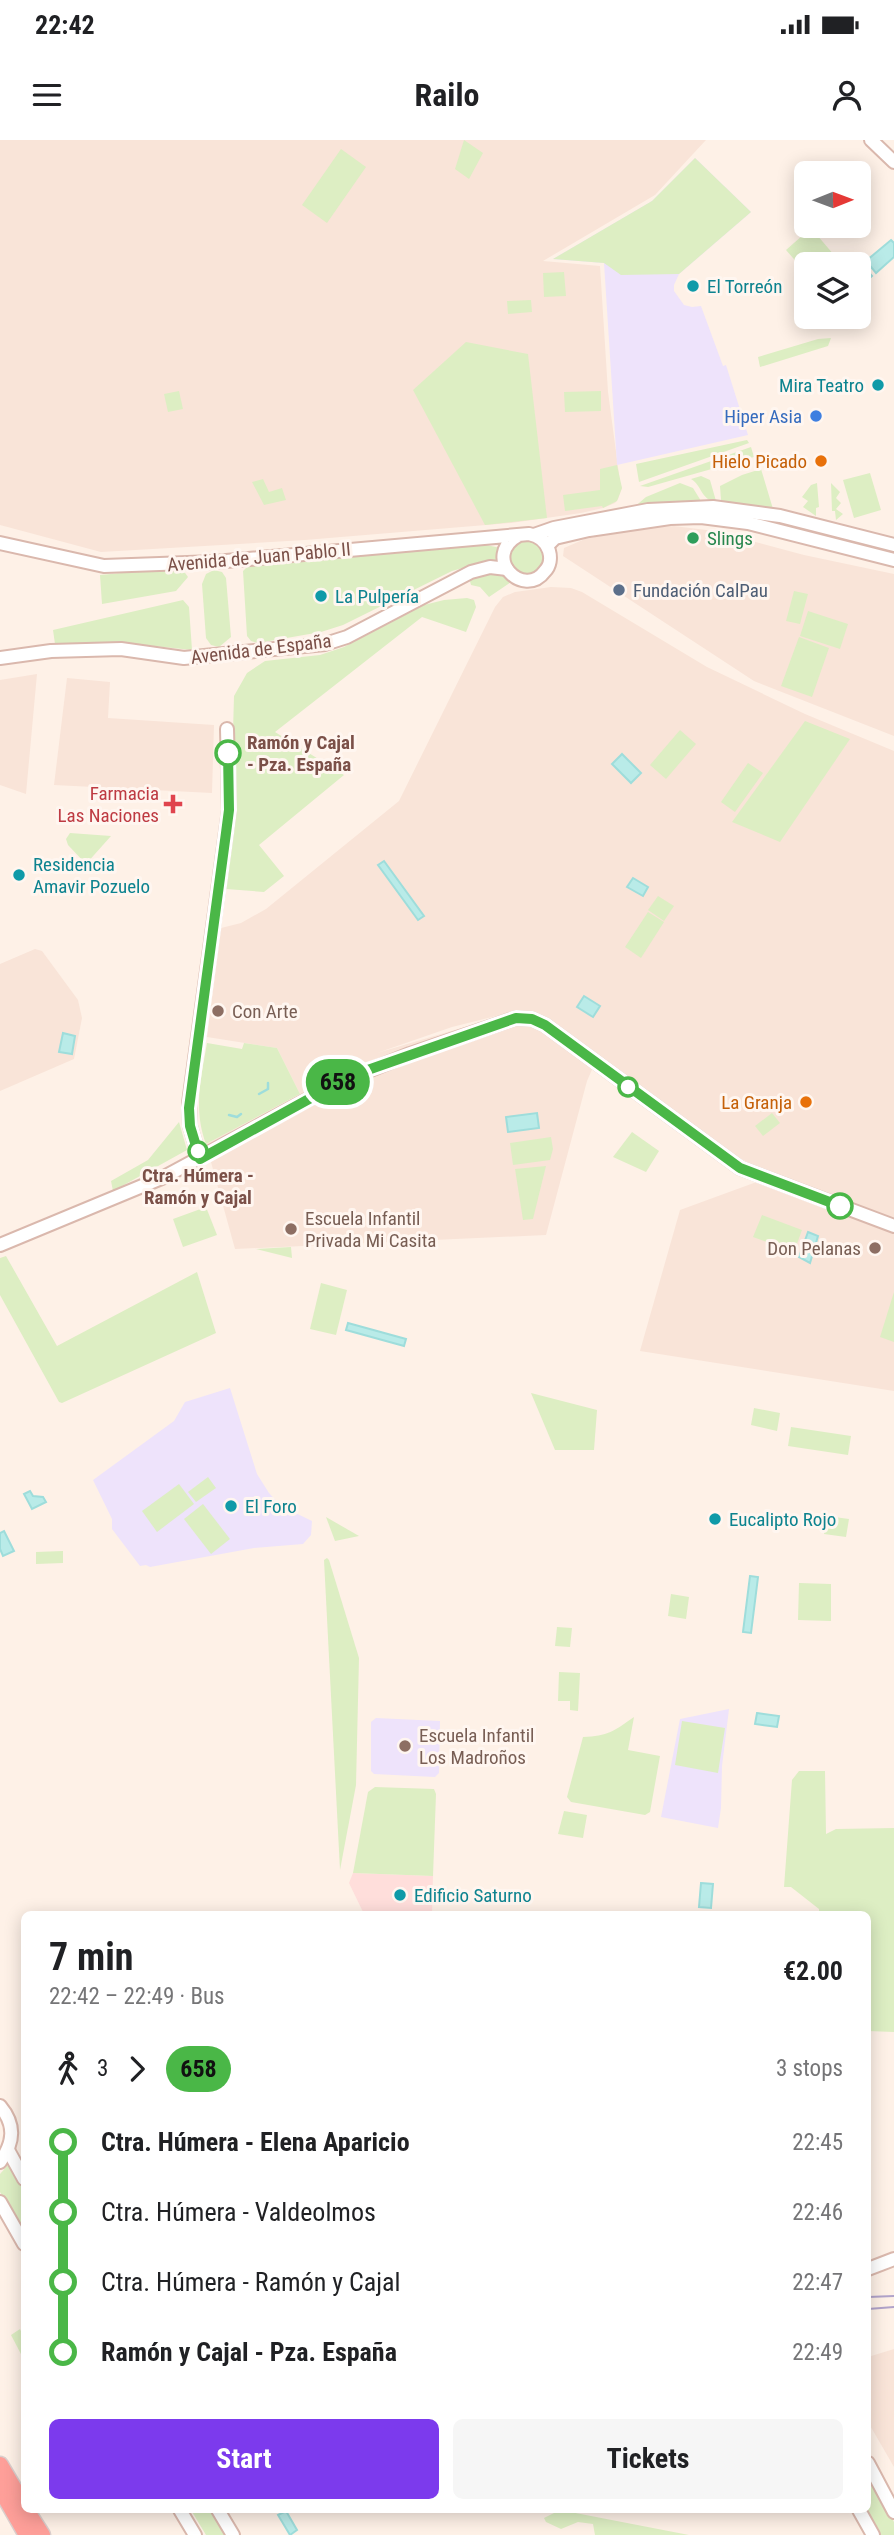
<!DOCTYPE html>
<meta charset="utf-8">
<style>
body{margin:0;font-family:"Roboto Condensed",sans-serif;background:#f6f6f6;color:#202124;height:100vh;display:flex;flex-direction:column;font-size:26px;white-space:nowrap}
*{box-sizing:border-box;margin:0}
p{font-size:23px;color:#757577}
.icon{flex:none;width:38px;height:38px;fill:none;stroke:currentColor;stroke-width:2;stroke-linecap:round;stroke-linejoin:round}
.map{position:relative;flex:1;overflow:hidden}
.drawer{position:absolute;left:21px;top:1771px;width:850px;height:602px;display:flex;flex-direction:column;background:#fff;border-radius:10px;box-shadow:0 4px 18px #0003}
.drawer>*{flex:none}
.badge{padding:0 14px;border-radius:23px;font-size:24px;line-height:46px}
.needle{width:46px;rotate:89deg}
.controls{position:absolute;left:794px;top:21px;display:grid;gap:14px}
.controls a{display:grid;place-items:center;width:77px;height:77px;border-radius:10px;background:#fff;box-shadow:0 4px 18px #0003;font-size:35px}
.map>.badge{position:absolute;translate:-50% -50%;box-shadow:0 0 0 4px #fff}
.legs{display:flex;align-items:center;gap:10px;height:77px;padding:0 28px;font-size:23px}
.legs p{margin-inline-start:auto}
.headline{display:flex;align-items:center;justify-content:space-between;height:119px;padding:0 28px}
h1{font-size:38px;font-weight:700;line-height:52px}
.button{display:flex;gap:14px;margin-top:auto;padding:14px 28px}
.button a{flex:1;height:80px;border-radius:10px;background:#7c3aed;color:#fff;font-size:28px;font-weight:700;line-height:80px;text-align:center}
.button a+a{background:#f6f6f6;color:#202124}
ul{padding:0 28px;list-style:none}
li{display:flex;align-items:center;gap:24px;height:70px;font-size:26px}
li i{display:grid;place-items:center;width:10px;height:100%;margin:0 9px;background:currentColor}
li i::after{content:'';width:18px;height:18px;margin:-9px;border:5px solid;border-radius:50%;background:#fff}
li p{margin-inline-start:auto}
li:first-child i{background:linear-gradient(#0000 50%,currentColor 0)}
li:last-child i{background:linear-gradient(currentColor 50%,#0000 0)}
.status{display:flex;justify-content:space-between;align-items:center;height:49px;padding:0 35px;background:#fff;direction:ltr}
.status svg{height:19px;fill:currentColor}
header{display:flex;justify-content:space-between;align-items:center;height:91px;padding:0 28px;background:#fff;font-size:32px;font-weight:700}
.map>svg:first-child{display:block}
.residential{fill:#f9e4d8;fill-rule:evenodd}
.commercial{fill:#ffdedb}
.education{fill:#eee3fb}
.green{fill:#ddeec3}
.water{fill:#b9ebe8;stroke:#9edddb;stroke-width:2}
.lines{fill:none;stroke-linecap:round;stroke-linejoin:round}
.stream{stroke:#9edddb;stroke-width:2.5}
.secondary-casing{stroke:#dab8ad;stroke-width:16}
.highway-casing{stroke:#dacecc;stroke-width:19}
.secondary{stroke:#fff;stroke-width:12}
.highway{stroke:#fe9f99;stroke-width:16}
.tram{stroke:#b1a3ca;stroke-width:2}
.line-1-casing{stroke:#fff;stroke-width:16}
.line-1{stroke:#4ab747;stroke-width:10}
.culture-dot{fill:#0f9aa8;stroke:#fff6f0;stroke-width:2.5}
.shop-dot{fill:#3f7fe0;stroke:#fff6f0;stroke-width:2.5}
.food-dot{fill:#e8710a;stroke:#fff6f0;stroke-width:2.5}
.leisure-dot{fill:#2e9e5b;stroke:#fff6f0;stroke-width:2.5}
.service-dot{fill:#5c6f8a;stroke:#fff6f0;stroke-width:2.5}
.stop-1-dot{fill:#fff;stroke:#4ab747;stroke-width:3.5}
.health-dot{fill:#e0444e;stroke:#fff6f0;stroke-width:2.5}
.education-dot{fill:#8d6e63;stroke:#fff6f0;stroke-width:2.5}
.labels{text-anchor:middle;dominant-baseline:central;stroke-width:6;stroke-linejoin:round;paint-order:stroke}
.culture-label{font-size:19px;fill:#0d838f;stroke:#fff6f0;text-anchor:start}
.shop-label{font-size:19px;fill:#366cbe;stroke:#fff6f0;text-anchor:end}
.food-label{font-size:19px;fill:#c56008;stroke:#fff6f0;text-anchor:end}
.leisure-label{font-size:19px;fill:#27864d;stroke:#fff6f0;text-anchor:start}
.street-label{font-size:19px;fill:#7b5048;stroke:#fff6f0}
.service-label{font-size:19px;fill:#4e5e75;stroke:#fff6f0;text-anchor:start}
.stop-label{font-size:19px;font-weight:bold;fill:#7b5048;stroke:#fff6f0;text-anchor:start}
.health-label{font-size:19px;fill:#be3a42;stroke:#fff6f0;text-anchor:end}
.education-label{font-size:19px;fill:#785e54;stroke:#fff6f0;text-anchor:start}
</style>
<div class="status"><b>22:42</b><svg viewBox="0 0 49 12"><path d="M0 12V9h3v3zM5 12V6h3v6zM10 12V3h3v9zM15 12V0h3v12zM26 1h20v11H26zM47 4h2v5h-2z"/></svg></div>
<header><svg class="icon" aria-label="menu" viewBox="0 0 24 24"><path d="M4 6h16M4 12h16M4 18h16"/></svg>Railo<svg class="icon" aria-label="person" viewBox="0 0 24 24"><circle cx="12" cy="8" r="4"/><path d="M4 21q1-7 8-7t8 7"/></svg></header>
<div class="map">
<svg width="894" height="2395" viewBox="0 0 894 2395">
<rect width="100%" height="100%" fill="#fef1e7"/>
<!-- residential -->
<g class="residential">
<path d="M0,0H706L655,55L543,121L600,126L608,252L620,342L622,348L618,359L615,363L603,368L581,373L511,383L305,400L101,412L0,385Z"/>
<path d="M674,386L714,391L804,415L894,434V596L754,541L563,416L564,408L585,399L635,389Z"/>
<path d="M551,447L571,448L582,452L707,527L805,574L894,611V1251L640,1211L680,1070L778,1034L752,1026L751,1024L736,1016L598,916L587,941L546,1095L235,1109L206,1004L300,954L277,908L207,897L221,788L241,783L266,769L399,661L495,467L503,457L515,452ZM504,874L505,875L377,913L452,887Z"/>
<path d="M37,534L26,654L0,645V540Z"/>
<path d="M67,538L110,542L108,578L214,585L212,653L54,645Z"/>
<path d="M35,809L42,811L78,860L82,878L74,919L0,951V824Z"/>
<path d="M894,2209V2327L868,2282V2217Z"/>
</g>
<!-- commercial -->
<path class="commercial" d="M353,1733L433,1736L432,1774H364L349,1743Z"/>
<!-- education -->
<g class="education">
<path d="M695,18L751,72L679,134L674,145V151L684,165L692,167L701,166L723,226L726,225L748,295L617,325L604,123L553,119L652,61Z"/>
<path d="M230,1248L257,1334L269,1353L281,1366L312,1381L311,1395L303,1404L254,1408L150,1427L146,1425L140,1426L112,1389V1379L93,1340L174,1281L185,1262Z"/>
<path d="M729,1569L722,1626L721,1668L718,1688L661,1677L680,1579Z"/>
<path d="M376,1578L440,1581L439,1633L435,1637L374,1634L371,1631V1582Z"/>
</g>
<!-- green -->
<g class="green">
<path d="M464,0L483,13L469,39L455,29Z"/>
<path d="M341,9L366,27L327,83L302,65Z"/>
<path d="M695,18L751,72L679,134L621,135L604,123L553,119L652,61Z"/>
<path d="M811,88L840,122L837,124H807V134L786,110Z"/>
<path d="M564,132L566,156L544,157L543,133Z"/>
<path d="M531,160L532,172L508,174L507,161Z"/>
<path d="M831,198L828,206L760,227L758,217L818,199Z"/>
<path d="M466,202L528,214L547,378L485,385L413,250Z"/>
<path d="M179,251L183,269L168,272L164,254Z"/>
<path d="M601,251V271L565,272L564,252Z"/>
<path d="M747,300L749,303L639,342L636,324Z"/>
<path d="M751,307L754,317L648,347L640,346Z"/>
<path d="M617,325L622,348L617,361L603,368L602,366L565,371L563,355L600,350V329Z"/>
<path d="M761,329L773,369L725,362L721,360L720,346L742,335Z"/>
<path d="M870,333L881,370L854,378L843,340Z"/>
<path d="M701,336L710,340L716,361C701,361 702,345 691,339Z"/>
<path d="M263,339L269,352L282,348L286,360L264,365L252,342Z"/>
<path d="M680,343L693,348L701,361L654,364L632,369L646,357Z"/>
<path d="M817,343L819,367L816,368V376L803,367L808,361L802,357L811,345Z"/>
<path d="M831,343L840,352L836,358L841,363L836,369L843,374L836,380L835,371H832Z"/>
<path d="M523,397L543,404L546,424L530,438L511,431L507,410Z"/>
<path d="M462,405H486L501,408L500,424L480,423L452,431L343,485L321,492L258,503L251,501L247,496L243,431L248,426Z"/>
<path d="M175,428L183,430L188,437L176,451L102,464L100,435Z"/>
<path d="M214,430L222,432L226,438L231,497L219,507L211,505L206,498L202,444L206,434Z"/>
<path d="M498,431L514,440L489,457L480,447L471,445L469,437Z"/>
<path d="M794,451L808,454L800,484L786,481Z"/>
<path d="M467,458L474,460L476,467L466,492L422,477L275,592L344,635L259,705L284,736L264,752L226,749L230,700L234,556L247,533L265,521L320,515L344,507L424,465L444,460Z"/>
<path d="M183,460L189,467L192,510L125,503L55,504L53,490Z"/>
<path d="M808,471L848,484L840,509L800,496Z"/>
<path d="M799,497L829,508L812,557L781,546Z"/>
<path d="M805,581L850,599L780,702L732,682Z"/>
<path d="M680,590L696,604L666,639L650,625Z"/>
<path d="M748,623L763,633L735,672L721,662Z"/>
<path d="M70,693L111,696L86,724L68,705L66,699Z"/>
<path d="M658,756L674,766L664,781L648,770Z"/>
<path d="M648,772L664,782L641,818L625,807Z"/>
<path d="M207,903L242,909L244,903L277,908L300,954L206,1004C193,969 201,938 207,903Z"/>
<path d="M772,973L780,983L763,996L755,986Z"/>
<path d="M179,982L187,1010L113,1051L111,1041L148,1020Z"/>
<path d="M632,992L659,1011L646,1032L613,1017Z"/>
<path d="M551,997L553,1009L550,1020L513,1025L510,1003Z"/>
<path d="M546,1026L533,1079L523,1080L515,1029Z"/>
<path d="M206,1067L217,1095L183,1107L173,1079Z"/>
<path d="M762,1075L802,1090L794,1112L753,1097Z"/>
<path d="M291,1107L292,1118L256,1109Z"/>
<path d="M6,1116L57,1206L197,1132L216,1193L62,1263L59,1262L0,1155V1118Z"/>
<path d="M321,1143L347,1150L336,1195L310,1189Z"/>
<path d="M894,1152V1202L880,1197Z"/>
<path d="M531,1253L597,1270L594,1310H555Z"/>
<path d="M754,1268L780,1273L777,1291L751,1285Z"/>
<path d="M791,1287L851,1296L848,1315L788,1306Z"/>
<path d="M208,1337L216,1348L196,1362L188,1352Z"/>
<path d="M179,1344L194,1364L157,1392L142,1371Z"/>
<path d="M203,1364L230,1399L211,1414L184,1379Z"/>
<path d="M827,1376L849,1379L846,1397L824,1394Z"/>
<path d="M326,1377L359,1396L335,1401Z"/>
<path d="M63,1411V1423L36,1424V1412Z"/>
<path d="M327,1418L329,1420L359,1518L356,1645L340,1730L324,1420Z"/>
<path d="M799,1443L831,1444V1481L798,1480Z"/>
<path d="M671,1454L689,1457L686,1479L668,1476Z"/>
<path d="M557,1487L572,1488L570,1507L555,1506Z"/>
<path d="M559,1532L580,1533L578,1571L570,1570V1561H558Z"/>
<path d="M634,1577L628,1610L660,1616L650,1672L645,1675L571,1662L567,1657L583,1597C608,1596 614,1591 634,1577Z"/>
<path d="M682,1581L725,1588L718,1633L675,1625Z"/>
<path d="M799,1631H825L826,1694L836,1689L894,1688V1892L868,1891V1774H819V1769L791,1747H784L792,1640Z"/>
<path d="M375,1647L434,1649L436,1654L433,1736L353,1733L368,1652Z"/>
<path d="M564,1671L587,1675L583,1698L558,1694Z"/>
<path d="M8,2025L24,2051V2090H22L0,2052V2034Z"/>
<path d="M20,2189L24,2198V2215L22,2216L11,2195Z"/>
<path d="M868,2334L894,2382V2395H878L864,2370H868Z"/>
<path d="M191,2370H212L226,2395H206Z"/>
<path d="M560,2370L689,2395H595L593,2384L578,2382L561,2389L546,2382L544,2378Z"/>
</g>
<!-- water -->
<g class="water">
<path d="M891,100L894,103V117L876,133L866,121Z"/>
<path d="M856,118L872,136L859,148V124H849Z"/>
<path d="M622,614L641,633L631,643L612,624Z"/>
<path d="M384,721L424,776L418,780L378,725Z"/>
<path d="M633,738L648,747L643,756L627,747Z"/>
<path d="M584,856L600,866L593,877L577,867Z"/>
<path d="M63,893L75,896L72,914L59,912Z"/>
<path d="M537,973L539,988L508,992L506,977Z"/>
<path d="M808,1092L818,1096L810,1123L799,1117Z"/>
<path d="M348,1183L406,1199L404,1206L346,1190Z"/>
<path d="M30,1351L33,1356L43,1357L46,1362L32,1369L24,1354Z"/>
<path d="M4,1391L14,1411L3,1416L0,1409V1393Z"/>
<path d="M750,1436L758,1437L751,1493L743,1492Z"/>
<path d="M757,1573L779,1576L777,1587L755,1584Z"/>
<path d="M701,1743L713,1744L711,1768L699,1767Z"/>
<path d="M286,2371L297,2390L290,2395L278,2375Z"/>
</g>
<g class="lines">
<!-- stream -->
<g class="stream">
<path d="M259,954L268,949V943"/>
<path d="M229,975L237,977L241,974"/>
</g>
<defs>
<g id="secondary">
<path d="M871,0L894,22"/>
<path d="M534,395L554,388L648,370L713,367L780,376L894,405"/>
<path d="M0,403L104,426L215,422L529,394C539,396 546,401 549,411C551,418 550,426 545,431C524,460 480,417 519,395"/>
<path d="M547,406L555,398L589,390L670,378L701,377L748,383L894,420"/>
<path d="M0,518L51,511L121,509L184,518L325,504L347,497L471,432L490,427L507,429"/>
<path d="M200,1019L190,986L189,963L229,670L227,589"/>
<path d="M0,1105L164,1037L338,943L410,914L516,878L532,879L545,885L740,1028L894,1086"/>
<path d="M0,1966C16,1985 14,2003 0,2022"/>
<path d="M8,2010L24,2039"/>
<path d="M0,2062L24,2104"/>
<path d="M868,2129L894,2119"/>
<path d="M868,2323L894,2372"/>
<path d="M180,2370L195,2395"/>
<path d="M218,2370L233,2395"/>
<path d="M859,2370L873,2395"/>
</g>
<g id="highway">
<path d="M0,2325L24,2366"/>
<path d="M0,2348L27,2395"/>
<path d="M26,2370L42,2395"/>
</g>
</defs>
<!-- secondary casing -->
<use href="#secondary" class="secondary-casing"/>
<!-- highway casing -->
<use href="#highway" class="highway-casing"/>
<!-- secondary -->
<use href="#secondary" class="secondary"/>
<!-- highway -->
<use href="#highway" class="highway"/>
<!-- tram -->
<g class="tram">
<path d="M868,2157L894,2156"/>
<path d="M868,2169L894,2167"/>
</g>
</g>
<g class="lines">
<defs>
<path id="line-1" d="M228,613L229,670L226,693L189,968L190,986L200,1019L338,943L362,932L516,878L532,879L545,885L740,1028L840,1066"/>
</defs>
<!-- line-1 casing -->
<use href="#line-1" class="line-1-casing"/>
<!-- line-1 -->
<use href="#line-1" class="line-1"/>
</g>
<!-- markers -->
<g class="culture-dot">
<circle cx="693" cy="146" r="7"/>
<circle cx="878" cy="245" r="7"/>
<circle cx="321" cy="456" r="7"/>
<circle cx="19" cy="735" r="7"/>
<circle cx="231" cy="1366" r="7"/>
<circle cx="715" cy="1379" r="7"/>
<circle cx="400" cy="1755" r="7"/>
</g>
<circle class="shop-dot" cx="816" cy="276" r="7"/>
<g class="food-dot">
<circle cx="821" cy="321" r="7"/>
<circle cx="806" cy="962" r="7"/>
</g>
<circle class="leisure-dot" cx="693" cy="398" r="7"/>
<circle class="service-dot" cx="619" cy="450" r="7"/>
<g class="stop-1-dot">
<circle cx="228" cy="613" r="12"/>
<circle cx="628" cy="947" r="9"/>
<circle cx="198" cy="1011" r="9"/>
<circle cx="840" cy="1066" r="12"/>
</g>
<path class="health-dot" d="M169.5 653.5h7v7h7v7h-7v7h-7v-7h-7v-7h7z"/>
<g class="education-dot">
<circle cx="218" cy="871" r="7"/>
<circle cx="291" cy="1089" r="7"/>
<circle cx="875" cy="1108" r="7"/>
<circle cx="405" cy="1606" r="7"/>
</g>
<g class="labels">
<!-- culture labels -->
<g class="culture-label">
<text x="707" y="146">El Torreón</text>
<text x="864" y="245" text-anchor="end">Mira Teatro</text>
<text x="335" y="456">La Pulpería</text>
<text x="33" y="724">Residencia<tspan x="33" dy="22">Amavir Pozuelo</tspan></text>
<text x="245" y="1366">El Foro</text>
<text x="729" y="1379">Eucalipto Rojo</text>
<text x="414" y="1755">Edificio Saturno</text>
</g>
<!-- shop labels -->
<g class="shop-label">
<text x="802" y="276">Hiper Asia</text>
</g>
<!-- food labels -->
<g class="food-label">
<text x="807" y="321">Hielo Picado</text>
<text x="792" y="962">La Granja</text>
</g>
<!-- leisure labels -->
<g class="leisure-label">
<text x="707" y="398">Slings</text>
</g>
<!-- street labels -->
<g class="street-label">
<text transform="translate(259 417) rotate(-5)">Avenida de Juan Pablo II</text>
<text transform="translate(261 509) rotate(-7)">Avenida de España</text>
</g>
<!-- service labels -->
<g class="service-label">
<text x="633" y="450">Fundación CalPau</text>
</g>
<!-- stop labels -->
<g class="stop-label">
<text x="247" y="602">Ramón y Cajal<tspan x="247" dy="22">- Pza. España</tspan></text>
<text x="198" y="1035" text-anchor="middle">Ctra. Húmera -<tspan x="198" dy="22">Ramón y Cajal</tspan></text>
</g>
<!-- health labels -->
<g class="health-label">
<text x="159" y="653">Farmacia<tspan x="159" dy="22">Las Naciones</tspan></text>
</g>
<!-- education labels -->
<g class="education-label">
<text x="232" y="871">Con Arte</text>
<text x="305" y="1078">Escuela Infantil<tspan x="305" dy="22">Privada Mi Casita</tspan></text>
<text x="861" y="1108" text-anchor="end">Don Pelanas</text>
<text x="419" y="1595">Escuela Infantil<tspan x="419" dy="22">Los Madroños</tspan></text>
</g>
</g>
</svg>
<div class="controls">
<a><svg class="needle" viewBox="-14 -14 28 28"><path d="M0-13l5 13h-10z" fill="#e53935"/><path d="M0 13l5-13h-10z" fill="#757577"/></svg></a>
<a><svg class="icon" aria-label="layers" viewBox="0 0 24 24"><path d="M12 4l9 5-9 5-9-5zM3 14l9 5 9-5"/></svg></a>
</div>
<b class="badge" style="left:338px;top:942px;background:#4ab747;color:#111">658</b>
<section class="drawer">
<div class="headline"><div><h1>7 min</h1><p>22:42 – 22:49 · Bus</p></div><b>€2.00</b></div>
<div class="legs"><svg class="icon" aria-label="walk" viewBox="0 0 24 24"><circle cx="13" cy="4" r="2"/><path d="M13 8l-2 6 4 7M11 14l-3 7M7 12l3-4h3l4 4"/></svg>3<svg class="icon" aria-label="forward" viewBox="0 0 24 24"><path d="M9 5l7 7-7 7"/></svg><b class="badge" style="background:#4ab747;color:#111">658</b><p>3 stops</p></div>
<ul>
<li><i style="color:#4ab747"></i><b>Ctra. Húmera - Elena Aparicio</b><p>22:45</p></li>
<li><i style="color:#4ab747"></i><span>Ctra. Húmera - Valdeolmos</span><p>22:46</p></li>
<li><i style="color:#4ab747"></i><span>Ctra. Húmera - Ramón y Cajal</span><p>22:47</p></li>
<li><i style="color:#4ab747"></i><b>Ramón y Cajal - Pza. España</b><p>22:49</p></li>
</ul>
<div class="button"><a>Start</a><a>Tickets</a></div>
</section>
</div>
